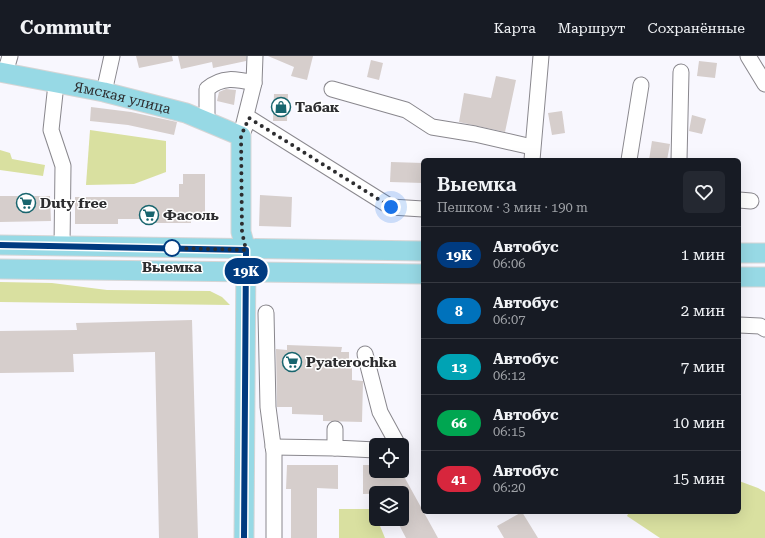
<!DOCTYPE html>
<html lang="ru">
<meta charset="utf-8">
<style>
body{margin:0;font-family:"Roboto Serif",serif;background:#242831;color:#f1f3f6;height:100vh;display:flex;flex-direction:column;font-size:15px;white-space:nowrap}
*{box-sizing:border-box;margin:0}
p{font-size:13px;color:#9ea1a6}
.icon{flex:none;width:22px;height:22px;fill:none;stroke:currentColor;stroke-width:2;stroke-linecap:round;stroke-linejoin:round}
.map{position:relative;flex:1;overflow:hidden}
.sheet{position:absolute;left:421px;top:102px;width:320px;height:356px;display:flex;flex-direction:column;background:#171b24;border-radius:6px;box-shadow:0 4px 16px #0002}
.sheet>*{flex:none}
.badge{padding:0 8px;border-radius:13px;font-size:14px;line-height:26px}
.buttons{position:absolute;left:369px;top:382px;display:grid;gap:8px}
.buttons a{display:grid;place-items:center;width:40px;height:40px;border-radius:6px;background:#171b24;box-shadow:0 4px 16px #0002;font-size:20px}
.you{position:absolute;width:20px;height:20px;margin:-10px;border:3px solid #fff;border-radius:50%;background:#1a73e8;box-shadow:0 0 0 6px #1a73e833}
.map>.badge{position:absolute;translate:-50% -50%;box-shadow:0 0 0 2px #fff}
.round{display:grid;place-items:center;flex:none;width:42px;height:42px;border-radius:6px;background:#242831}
.overview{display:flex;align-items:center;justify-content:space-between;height:68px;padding:0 16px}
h1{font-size:19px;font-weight:600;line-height:30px}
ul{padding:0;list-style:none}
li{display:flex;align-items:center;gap:12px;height:56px;padding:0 16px;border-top:1px solid #363941}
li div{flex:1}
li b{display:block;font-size:15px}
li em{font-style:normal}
li .badge{min-width:44px;font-weight:700;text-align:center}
header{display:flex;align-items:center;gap:24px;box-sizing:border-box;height:56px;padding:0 20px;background:#171b24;border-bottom:1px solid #363941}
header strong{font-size:19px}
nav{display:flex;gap:22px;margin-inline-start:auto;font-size:14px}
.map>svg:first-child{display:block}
.green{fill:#d9e0a0}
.building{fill:#d6cecc}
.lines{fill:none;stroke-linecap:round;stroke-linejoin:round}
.minor-casing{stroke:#89878d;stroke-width:17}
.major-casing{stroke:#d5d5d5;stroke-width:21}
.minor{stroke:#fff;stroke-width:15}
.major{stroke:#97d9e5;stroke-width:19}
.line-casing{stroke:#fff;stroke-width:9}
.line{stroke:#003b80;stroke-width:6}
.walk{stroke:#2d2d2f;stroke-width:4;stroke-dasharray:0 7.2}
.stop-dot{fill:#fff;stroke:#003b80;stroke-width:2}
.labels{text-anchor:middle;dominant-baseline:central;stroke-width:3;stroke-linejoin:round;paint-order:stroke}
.street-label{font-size:14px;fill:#2d2d2f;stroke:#fff}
.poi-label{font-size:14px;font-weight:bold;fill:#2d2d2f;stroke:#fff;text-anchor:start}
.stop-label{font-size:14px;font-weight:bold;fill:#2d2d2f;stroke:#fff}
</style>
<header>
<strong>Commutr</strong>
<nav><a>Карта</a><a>Маршрут</a><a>Сохранённые</a></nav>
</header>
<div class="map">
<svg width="765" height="482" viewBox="0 0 765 482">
<rect width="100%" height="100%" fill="#f8f7fe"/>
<!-- green -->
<g class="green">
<path d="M90,74L166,85V116L134,128L86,129Z"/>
<path d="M0,94L10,97L12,103L45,109L43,120L0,114Z"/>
<path d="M0,226L52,227L107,234L210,235L222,241L230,249L0,246Z"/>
<path d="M739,425L758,432L765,436V482H660L627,460L629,456H739Z"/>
<path d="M339,453H373L385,482H339Z"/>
</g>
<!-- building -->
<g class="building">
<path d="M136,0H172L173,5L139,12Z"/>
<path d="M178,0H246V5L213,12L212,6L181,13Z"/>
<path d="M268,0H313L307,24L291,20L294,11Z"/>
<path d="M371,4L383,7L379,24L367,21Z"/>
<path d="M699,5L717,7L715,22L697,20Z"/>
<path d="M496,20L516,24L505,76L459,66L464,37L491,42Z"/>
<path d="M226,33L236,34L234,49L217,45L219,36Z"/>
<path d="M274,38H288L287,65H273Z"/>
<path d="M91,51L131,56L177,66L174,79L128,69L90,65Z"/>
<path d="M562,55L565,77L552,79L548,57Z"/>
<path d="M692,59L706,63L702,78L689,75Z"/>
<path d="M652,85L670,88L667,104H649Z"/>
<path d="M391,106L423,107V127L390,126Z"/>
<path d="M183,118H205V157H191V167H152V163H118V168H75V141H179V128H183Z"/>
<path d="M260,139L292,141L291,171L259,170Z"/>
<path d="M0,140H50L51,165L0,166Z"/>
<path d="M192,264L198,482H159L155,296L73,298L74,316L0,317V275L77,274L76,267Z"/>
<path d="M287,289L342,291L341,296H349V305H352V324L363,325L362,366L323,365V359L292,358V351H277L276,293L287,294Z"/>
<path d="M287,409H338V433L317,432V482H291V433H286Z"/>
<path d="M363,409H376V415H401L438,482H406L396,463H402V437L363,438Z"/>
<path d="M522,456L538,482H504L497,470Z"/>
</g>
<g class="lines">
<defs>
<g id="minor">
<path d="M748,0L765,28"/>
<path d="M5,17L10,0"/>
<path d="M56,28L51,74L63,110L62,190"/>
<path d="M332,33L406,54L432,71L475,78L532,91"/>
<path d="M104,36L112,0"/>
<path d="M207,66V33C222,20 236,23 254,27"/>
<path d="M243,71L254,27L255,0"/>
<path d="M241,80L249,62L391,151L423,153"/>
<path d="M532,104L541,0"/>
<path d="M629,104L641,29"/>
<path d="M679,104L681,16"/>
<path d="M739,144L751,145"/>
<path d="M266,257L268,351L274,397V482"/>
<path d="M739,269L760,270L765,273"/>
<path d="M365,298L380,356L398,389"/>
<path d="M335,373V392L376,394"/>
<path d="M273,391L335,392"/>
</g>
<g id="major">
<path id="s1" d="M0,16L104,36L186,57L241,80V176L246,194L244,482"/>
<path d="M0,189L423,195"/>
<path d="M739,197H765"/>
<path d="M0,213L423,218"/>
<path d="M739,221H765"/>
</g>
</defs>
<!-- minor casing -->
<use href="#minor" class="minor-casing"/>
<!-- major casing -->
<use href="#major" class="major-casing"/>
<!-- minor -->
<use href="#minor" class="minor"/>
<!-- major -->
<use href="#major" class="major"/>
</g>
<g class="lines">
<defs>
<path id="line" d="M0,189L246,194L244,482"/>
</defs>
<!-- line casing -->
<use href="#line" class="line-casing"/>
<!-- line -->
<use href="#line" class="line"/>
<!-- walk -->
<path class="walk" d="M172,192L246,194L242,176L241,80L249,62L391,151"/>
</g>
<!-- icons -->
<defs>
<symbol id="shop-ring" viewBox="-11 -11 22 22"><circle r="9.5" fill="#fff" stroke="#18656e" stroke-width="1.5"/><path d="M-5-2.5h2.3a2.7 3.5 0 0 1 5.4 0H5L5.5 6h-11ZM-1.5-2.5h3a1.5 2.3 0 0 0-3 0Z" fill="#18656e"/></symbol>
<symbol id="supermarket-ring" viewBox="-11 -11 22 22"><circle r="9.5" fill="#fff" stroke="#18656e" stroke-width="1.5"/><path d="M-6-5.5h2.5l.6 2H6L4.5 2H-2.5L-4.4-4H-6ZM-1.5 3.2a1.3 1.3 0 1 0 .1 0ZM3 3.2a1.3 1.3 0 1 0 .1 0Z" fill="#18656e"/></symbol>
</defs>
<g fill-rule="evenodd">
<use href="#shop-ring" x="270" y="40" width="22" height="22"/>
<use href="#supermarket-ring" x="15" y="136" width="22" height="22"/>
<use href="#supermarket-ring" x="138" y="148" width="22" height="22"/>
<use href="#supermarket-ring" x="281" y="295" width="22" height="22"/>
</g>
<!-- markers -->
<circle class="stop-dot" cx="172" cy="192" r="8"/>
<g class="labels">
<!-- street labels -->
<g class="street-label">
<text stroke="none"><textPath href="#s1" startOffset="125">Ямская улица</textPath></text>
</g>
<!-- poi labels -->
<g class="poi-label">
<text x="295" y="51">Табак</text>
<text x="40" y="147">Duty free</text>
<text x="163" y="159">Фасоль</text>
<text x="306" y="306">Pyaterochka</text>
</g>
<!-- stop labels -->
<g class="stop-label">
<text x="172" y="211">Выемка</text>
</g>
</g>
</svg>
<div class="buttons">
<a><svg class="icon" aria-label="locate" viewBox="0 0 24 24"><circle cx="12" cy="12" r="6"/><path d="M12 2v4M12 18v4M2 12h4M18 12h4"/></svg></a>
<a><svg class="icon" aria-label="layers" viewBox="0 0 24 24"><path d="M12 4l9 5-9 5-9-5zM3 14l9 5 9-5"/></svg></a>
</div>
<div class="you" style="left:391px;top:151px"></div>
<b class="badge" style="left:246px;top:215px;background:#003b80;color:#fff">19К</b>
<section class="sheet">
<div class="overview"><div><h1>Выемка</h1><p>Пешком · 3 мин · 190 m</p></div><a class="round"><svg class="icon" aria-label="heart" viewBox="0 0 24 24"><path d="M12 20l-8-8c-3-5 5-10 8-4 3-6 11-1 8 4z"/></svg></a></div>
<ul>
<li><span class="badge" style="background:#003b80;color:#fff">19К</span><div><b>Автобус</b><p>06:06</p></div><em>1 мин</em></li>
<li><span class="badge" style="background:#0072bc;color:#fff">8</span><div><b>Автобус</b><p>06:07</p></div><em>2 мин</em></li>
<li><span class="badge" style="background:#00a3b4;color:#fff">13</span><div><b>Автобус</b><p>06:12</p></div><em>7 мин</em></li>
<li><span class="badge" style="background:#00a651;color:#fff">66</span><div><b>Автобус</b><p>06:15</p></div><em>10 мин</em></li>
<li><span class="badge" style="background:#d7263d;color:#fff">41</span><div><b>Автобус</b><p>06:20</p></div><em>15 мин</em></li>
</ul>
</section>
</div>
